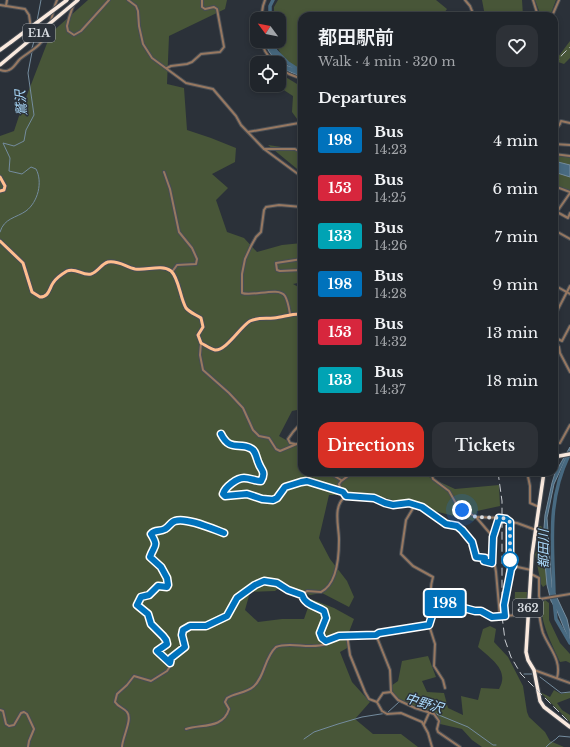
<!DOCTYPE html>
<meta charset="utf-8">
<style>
body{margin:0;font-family:"Libre Baskerville","Noto Sans JP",serif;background:#2d3137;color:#f1f3f6;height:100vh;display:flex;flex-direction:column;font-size:15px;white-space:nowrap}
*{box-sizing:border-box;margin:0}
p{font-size:13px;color:#a2a5a9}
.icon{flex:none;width:22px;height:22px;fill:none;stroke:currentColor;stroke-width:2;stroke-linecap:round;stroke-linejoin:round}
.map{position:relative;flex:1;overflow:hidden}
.sheet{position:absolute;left:298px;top:12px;width:260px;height:464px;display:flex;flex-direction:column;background:#20252b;border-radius:12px;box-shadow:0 2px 6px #0003,0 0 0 1px #3d4247}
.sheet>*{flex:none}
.badge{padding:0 8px;border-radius:3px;font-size:14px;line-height:26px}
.needle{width:26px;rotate:302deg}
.buttons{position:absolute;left:250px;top:12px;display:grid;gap:8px}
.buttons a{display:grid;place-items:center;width:36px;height:36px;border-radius:8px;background:#20252b;box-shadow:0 2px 6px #0003,0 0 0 1px #3d4247;font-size:20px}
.you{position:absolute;width:20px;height:20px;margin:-10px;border:3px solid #fff;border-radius:50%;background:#1a73e8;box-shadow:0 0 0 6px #1a73e833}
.map>.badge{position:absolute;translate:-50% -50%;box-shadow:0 0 0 2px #fff}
h2{padding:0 20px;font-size:15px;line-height:36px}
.round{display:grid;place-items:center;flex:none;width:42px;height:42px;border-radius:12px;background:#2d3137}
.overview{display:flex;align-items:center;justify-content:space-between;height:68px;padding:0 20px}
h1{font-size:19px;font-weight:600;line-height:30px}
.action{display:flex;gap:8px;margin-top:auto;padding:8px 20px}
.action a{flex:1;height:46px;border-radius:12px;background:#d93025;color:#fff;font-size:16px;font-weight:600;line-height:46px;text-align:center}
.action a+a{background:#2d3137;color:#f1f3f6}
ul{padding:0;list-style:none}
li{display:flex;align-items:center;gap:12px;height:48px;padding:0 20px}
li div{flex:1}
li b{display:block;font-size:15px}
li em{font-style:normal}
li .badge{min-width:44px;font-weight:700;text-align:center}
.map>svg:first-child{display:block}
.green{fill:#485638}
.water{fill:#486a81;stroke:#748c9e}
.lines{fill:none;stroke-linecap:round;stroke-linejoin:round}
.stream{stroke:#748c9e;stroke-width:1}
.river{stroke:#486a81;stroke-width:3.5}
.minor-casing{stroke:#474d54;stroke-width:4}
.major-casing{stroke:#474d54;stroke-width:5}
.highway-casing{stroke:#474d54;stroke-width:5.5}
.minor{stroke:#977861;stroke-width:2}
.major{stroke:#febe8f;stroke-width:3}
.highway{stroke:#f9e9de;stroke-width:3.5}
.rail{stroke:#c7cbd0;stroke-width:1;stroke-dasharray:8 4;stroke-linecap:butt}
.highway-bridge-casing{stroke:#474d54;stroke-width:5.5;stroke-linecap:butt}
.highway-bridge{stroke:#f9e9de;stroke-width:3.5}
.line-casing{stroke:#fff;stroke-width:9}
.line{stroke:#0072bc;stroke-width:6}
.walk{stroke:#d9dde2;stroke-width:4;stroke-dasharray:0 7.2}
.stop-dot{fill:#fff;stroke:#0072bc;stroke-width:2}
.labels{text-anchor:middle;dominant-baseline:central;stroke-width:3;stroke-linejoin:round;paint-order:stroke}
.shield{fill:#2b3139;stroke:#a5a9af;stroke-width:1}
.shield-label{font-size:11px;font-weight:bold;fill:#d9dde2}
.water-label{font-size:13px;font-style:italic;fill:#a9d8f9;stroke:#2b3139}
</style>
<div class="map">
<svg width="570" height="747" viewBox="0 0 570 747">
<rect width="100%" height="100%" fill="#2b3139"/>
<!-- green -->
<g class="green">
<path d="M88,0H227L225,9L169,36L167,84L184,88L187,130L211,138L236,148L235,162L212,174L228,188L216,200L227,232L244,238L257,252L282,245L302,243V282L293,284L302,289V409L292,411L279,436L302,449V472H430L429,477L455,489L499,485L500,506L477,511L476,518L473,521L373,495H329L319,538L330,559L347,581L354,597L349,607L322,593L310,595L287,587L281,586L275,591L250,592L245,610L258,622L282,619H304L311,599L334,608L354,619L347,637L349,647L340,652L352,682L370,702L355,719L373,734H401L418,747H0V136L14,131L20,113L51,33Z"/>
<path d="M278,0H436L447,9L444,13L449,16H302V70C289,66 278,54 276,41H279V19H274V7Z"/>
<path d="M482,0H522L523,16H485Z"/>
<path d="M535,0H556L550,16H541Z"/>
<path d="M570,41V58L564,64L555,61Z"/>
<path d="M279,73L302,87V122L300,123L292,112L293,96L276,85H279Z"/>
<path d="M268,145L295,149L302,154V173Z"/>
<path d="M554,155L570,157V192L554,185Z"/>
<path d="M539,526H541L543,529L547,584L543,587L541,584L535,554L539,548L538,530Z"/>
<path d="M515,592H527L526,612H514Z"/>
<path d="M545,600L549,603V620L560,643L570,654V663L566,661L560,662C553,646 539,621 542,603Z"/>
<path d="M490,626L496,629L494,642L508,657L523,686L527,712L529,717L545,732L550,741L564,747H482L472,740L462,729L440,724L436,716L395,697L391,686L398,681L402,661L428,656L436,677L422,681L427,692L444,693L448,708L463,715L461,696L478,700L481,688L499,689C510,670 491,659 478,647L483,629Z"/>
<path d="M554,690L561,694L570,692V698L557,703L562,710L570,715V722L540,692L550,697Z"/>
</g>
<!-- water -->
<g class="water">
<path d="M267,41H273L282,64L302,70V77L281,68L279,63H277L268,50Z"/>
<path d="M554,161L570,165V177L554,172Z"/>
<path d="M570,447V452L565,460L554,484L547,518L552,587L567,619L570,632V643L557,611L551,601L547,585L543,541L545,515L552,483L555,473Z"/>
</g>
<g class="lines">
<!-- stream -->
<g class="stream">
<path d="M37,21L41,0"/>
<path d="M36,31L37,24"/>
<path d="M32,48L35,38"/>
<path d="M0,232C4,218 16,218 26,211C38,202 43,182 36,169L31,167L22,174L9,171L10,158L3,143L14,146L24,141L26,130L34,115L28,73L32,52"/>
<path d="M524,674H532"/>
<path d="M540,677L561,693L570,692"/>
<path d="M434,713L468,727L493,745H496"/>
<path d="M304,739L314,732L338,724L362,717L387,713L399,702L402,703"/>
<path d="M546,747C550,742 555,741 559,736L570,737"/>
</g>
<!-- river -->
<g class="river">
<path d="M270,19V6L273,0"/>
<path d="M275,50L288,63L302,72"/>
<path d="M554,595C553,545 546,500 570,453"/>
<path d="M554,601L556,619L570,643"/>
</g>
<defs>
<g id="minor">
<path d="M75,0L69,18L67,26L68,31L74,35L81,31L109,0"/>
<path d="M128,0L136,6L138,11L139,26L143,44L152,58L186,83L213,89L236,116L241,125L264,149L302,177"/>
<path d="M465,0L470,6L474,16"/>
<path d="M533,0L538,16"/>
<path d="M0,5L25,9L29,15L31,28L45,37"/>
<path d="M6,6L7,0"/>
<path d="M552,16L559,0"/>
<path d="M261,19L263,6L265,0"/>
<path d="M261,41L265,51L273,63"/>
<path d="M167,68L171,66L187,64L192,62L201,54L220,52L224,47L217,9L214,7L205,9L202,7V0"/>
<path d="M279,68L289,74L302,79"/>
<path d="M0,70C3,71 6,72 9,70C14,68 16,63 20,59C30,51 42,46 47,33C52,23 52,11 57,0"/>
<path d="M248,132L299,123L302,124"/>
<path d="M554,132L560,124L561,121L570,123"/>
<path d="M554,144L570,145"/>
<path d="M264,149H295L302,153"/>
<path d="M554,154L570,156"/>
<path d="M164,172L170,189L179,232L192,248L197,259L196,264L177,265L172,272"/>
<path d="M554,186L570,192"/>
<path d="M557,212L568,218L570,213"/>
<path d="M554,216L570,193"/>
<path d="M554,230L570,239"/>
<path d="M302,259L276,263L277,270L280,271L302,270"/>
<path d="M554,285L570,294"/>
<path d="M290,314C289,308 288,301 285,296C279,286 253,297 242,293V274L245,259L251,246L256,237L261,232L264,210L266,207L279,205L302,207"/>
<path d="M554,317L570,286"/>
<path d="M554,337L562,341L570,326"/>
<path d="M554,340L559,347L560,353L570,372"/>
<path d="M201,343L200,355L203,370L229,393L243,408L253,430L259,436L269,438L276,449L280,451L299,443L302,439"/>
<path d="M554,395V403"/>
<path d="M221,434C230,452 238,442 250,448C256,450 256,458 259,464C260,467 262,469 263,472C264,476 263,478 261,481C255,481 250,478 244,478C237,478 226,487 223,494L225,496L247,494L262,499L273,500L277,498L285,487L301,482L307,481L343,492"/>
<path d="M299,443L302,451"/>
<path d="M554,443H560L570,425"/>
<path d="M295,444L290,443L288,439L293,432L302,422"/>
<path d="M328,472L341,480"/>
<path d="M351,472C349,478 342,478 339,484L340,488L346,496L374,498L385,503L393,505L409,503L422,507L446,524L457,526L462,530L472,542L476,557L485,558L484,561L492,563"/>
<path d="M431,472L433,479L449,491L458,507L476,517L493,537L492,563L495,566L496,572L500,617"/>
<path d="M527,472L530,486V503L539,507"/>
<path d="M415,505L406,520L401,554L413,566L433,577C430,587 429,597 435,606"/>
<path d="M476,517L503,518L510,522L517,523L536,530"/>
<path d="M493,537L499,518"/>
<path d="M513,566L531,570"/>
<path d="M531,574L539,578V596L540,599L570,594"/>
<path d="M302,595L307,591L321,592C337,584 339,556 339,540C339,526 332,506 346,496"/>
<path d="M537,607L539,613"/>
<path d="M505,616L504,605L511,569L513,566L510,564V522"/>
<path d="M347,635L350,655L365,692L369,699L377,702"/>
<path d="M376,635L390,670L391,692L398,700L415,708L434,714L439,721L437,729L438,732L460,747"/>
<path d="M170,663L157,651L167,644L166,640L163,635L151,624L148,614L137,605L141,597L149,595L158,586L167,587L168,585L167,578L161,567L150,557C154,545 159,547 151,534L153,531L165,530L171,523L177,520L201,524L223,533"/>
<path d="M534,670L570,683"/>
<path d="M445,688L443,680L434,666L435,644L429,625L435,606L441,602L475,611H481L492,617L539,613C540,620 541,627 543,633C549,648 562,660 557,678"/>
<path d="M391,692L383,693L377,702L382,711L387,714L401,713L422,722L428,733L432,747"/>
<path d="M0,710L3,711L6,724L9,726L14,725L21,713L24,712L27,714L34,729L29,741L28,747"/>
<path d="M424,724L429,713"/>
<path d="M186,729C202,724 223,729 229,709L225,702L227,698C235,693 246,693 253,687C265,677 264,658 276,647C290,641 310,650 326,644L328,641L339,636L376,635L379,633L429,625"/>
<path d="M122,747C122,738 133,719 127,712C124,708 118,707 115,702L117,694L127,685L134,676L151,681L167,671L169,668L171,658L185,647L182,635L183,630L190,626H206L227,616C232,611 232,602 237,597C241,593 246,591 250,588C274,573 280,589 302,595C306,607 327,605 325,618C325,623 321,628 320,633L324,640L328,641"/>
</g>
<g id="major">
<path d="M0,177L5,186L4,190L0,191"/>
<path d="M0,241L23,263L32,292L40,297C49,297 49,289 53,283C56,278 62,274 67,271C76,267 82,276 91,274C98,272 101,264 108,262C118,260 126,267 135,269C146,271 161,264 171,271C179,278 180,298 186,308C190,313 197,315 201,318L203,327L198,335L201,343C205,345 210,349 215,350C226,351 240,327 250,321C259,317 266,319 274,318C284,317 292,313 302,314"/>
</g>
<g id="highway">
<path d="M0,50L11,42"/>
<path d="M554,457L570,454"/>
<path d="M544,472L532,555L526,652L528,660L534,670L540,701L544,707L570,727"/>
</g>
</defs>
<!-- minor casing -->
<use href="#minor" class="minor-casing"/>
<!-- major casing -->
<use href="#major" class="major-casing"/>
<!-- highway casing -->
<use href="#highway" class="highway-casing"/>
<!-- minor -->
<use href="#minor" class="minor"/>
<!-- major -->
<use href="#major" class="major"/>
<!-- highway -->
<use href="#highway" class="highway"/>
<!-- rail -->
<g class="rail">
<path d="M554,66L562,55L570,47"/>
<path d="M498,472L502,501V616L505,640L511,657L521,674L570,723"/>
</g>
<defs>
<g id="highway-bridge">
<path d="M11,42L67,0"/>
<path d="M0,65L78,0"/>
</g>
</defs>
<!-- highway-bridge casing -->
<use href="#highway-bridge" class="highway-bridge-casing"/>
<!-- highway-bridge -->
<use href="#highway-bridge" class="highway-bridge"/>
</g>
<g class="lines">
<defs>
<path id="line" d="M221,434C230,452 239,442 250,448C256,450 256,458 259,464C260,467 262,469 263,472C264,476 263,478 261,481C255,481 250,478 244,478C237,478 225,487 223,494L225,496L247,494L262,499L273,500L277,498L285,487L301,482L307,481L343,492L346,496L374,498L385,503L393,505L409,503L422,507L446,524L457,526L462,530L472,542L476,557L485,558L484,561L492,563L493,537L499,518L506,519L510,522V564L513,566L511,569L504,605L505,616L492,617L481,611H475L441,602L435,606L429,625L379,633L376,635L339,636L326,641L322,638L320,633L326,618L324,611C316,606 305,605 302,595L288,590L277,583L264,581L255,585L237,598L227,616L206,626H190L183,630L182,635L185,647L171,658L170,663L157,651L167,644L166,640L163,636L151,624L148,614L137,605L141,597L149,595L158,586L167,587L168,585L167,578L161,567L150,557C154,545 159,547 151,534C155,529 160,532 165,529C169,527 171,522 175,521C186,517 213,529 224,533"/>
</defs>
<!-- line casing -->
<use href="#line" class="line-casing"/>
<!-- line -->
<use href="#line" class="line"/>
<!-- walk -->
<path class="walk" d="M462,510L476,517L503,518L506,519L510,522V564V560"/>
</g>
<!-- markers -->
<circle class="stop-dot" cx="510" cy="560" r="8"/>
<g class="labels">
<!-- shield labels -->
<g class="shield">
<rect x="23" y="24" width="32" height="18" rx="3"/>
<rect x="513" y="599" width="30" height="18" rx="3"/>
</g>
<g class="shield-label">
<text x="39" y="33">E1A</text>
<text x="528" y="608">362</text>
</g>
<!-- water labels -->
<g class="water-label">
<text transform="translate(21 103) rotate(-94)">鷲沢</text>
<text transform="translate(543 549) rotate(-90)">都田川</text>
<text transform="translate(424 703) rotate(17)">中野沢</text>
</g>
</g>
</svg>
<div class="buttons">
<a><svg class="needle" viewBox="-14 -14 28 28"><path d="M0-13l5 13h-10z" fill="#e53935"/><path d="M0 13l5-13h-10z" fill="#a2a5a9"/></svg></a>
<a><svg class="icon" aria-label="locate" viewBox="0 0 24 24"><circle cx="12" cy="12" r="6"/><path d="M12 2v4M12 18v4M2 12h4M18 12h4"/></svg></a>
</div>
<div class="you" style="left:462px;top:510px"></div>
<b class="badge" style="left:445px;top:603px;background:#0072bc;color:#fff">198</b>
<section class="sheet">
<div class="overview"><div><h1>都田駅前</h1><p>Walk · 4 min · 320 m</p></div><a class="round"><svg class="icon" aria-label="heart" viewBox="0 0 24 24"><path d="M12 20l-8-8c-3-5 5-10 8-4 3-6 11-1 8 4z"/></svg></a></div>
<h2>Departures</h2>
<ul>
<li><span class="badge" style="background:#0072bc;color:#fff">198</span><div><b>Bus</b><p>14:23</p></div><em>4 min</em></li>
<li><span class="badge" style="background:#d7263d;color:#fff">153</span><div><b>Bus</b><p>14:25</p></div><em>6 min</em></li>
<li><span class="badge" style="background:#00a3b4;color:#fff">133</span><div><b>Bus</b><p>14:26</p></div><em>7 min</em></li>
<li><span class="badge" style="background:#0072bc;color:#fff">198</span><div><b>Bus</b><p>14:28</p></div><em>9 min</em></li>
<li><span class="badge" style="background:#d7263d;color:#fff">153</span><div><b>Bus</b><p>14:32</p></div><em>13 min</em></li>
<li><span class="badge" style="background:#00a3b4;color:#fff">133</span><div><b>Bus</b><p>14:37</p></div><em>18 min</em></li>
</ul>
<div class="action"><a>Directions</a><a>Tickets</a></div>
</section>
</div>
